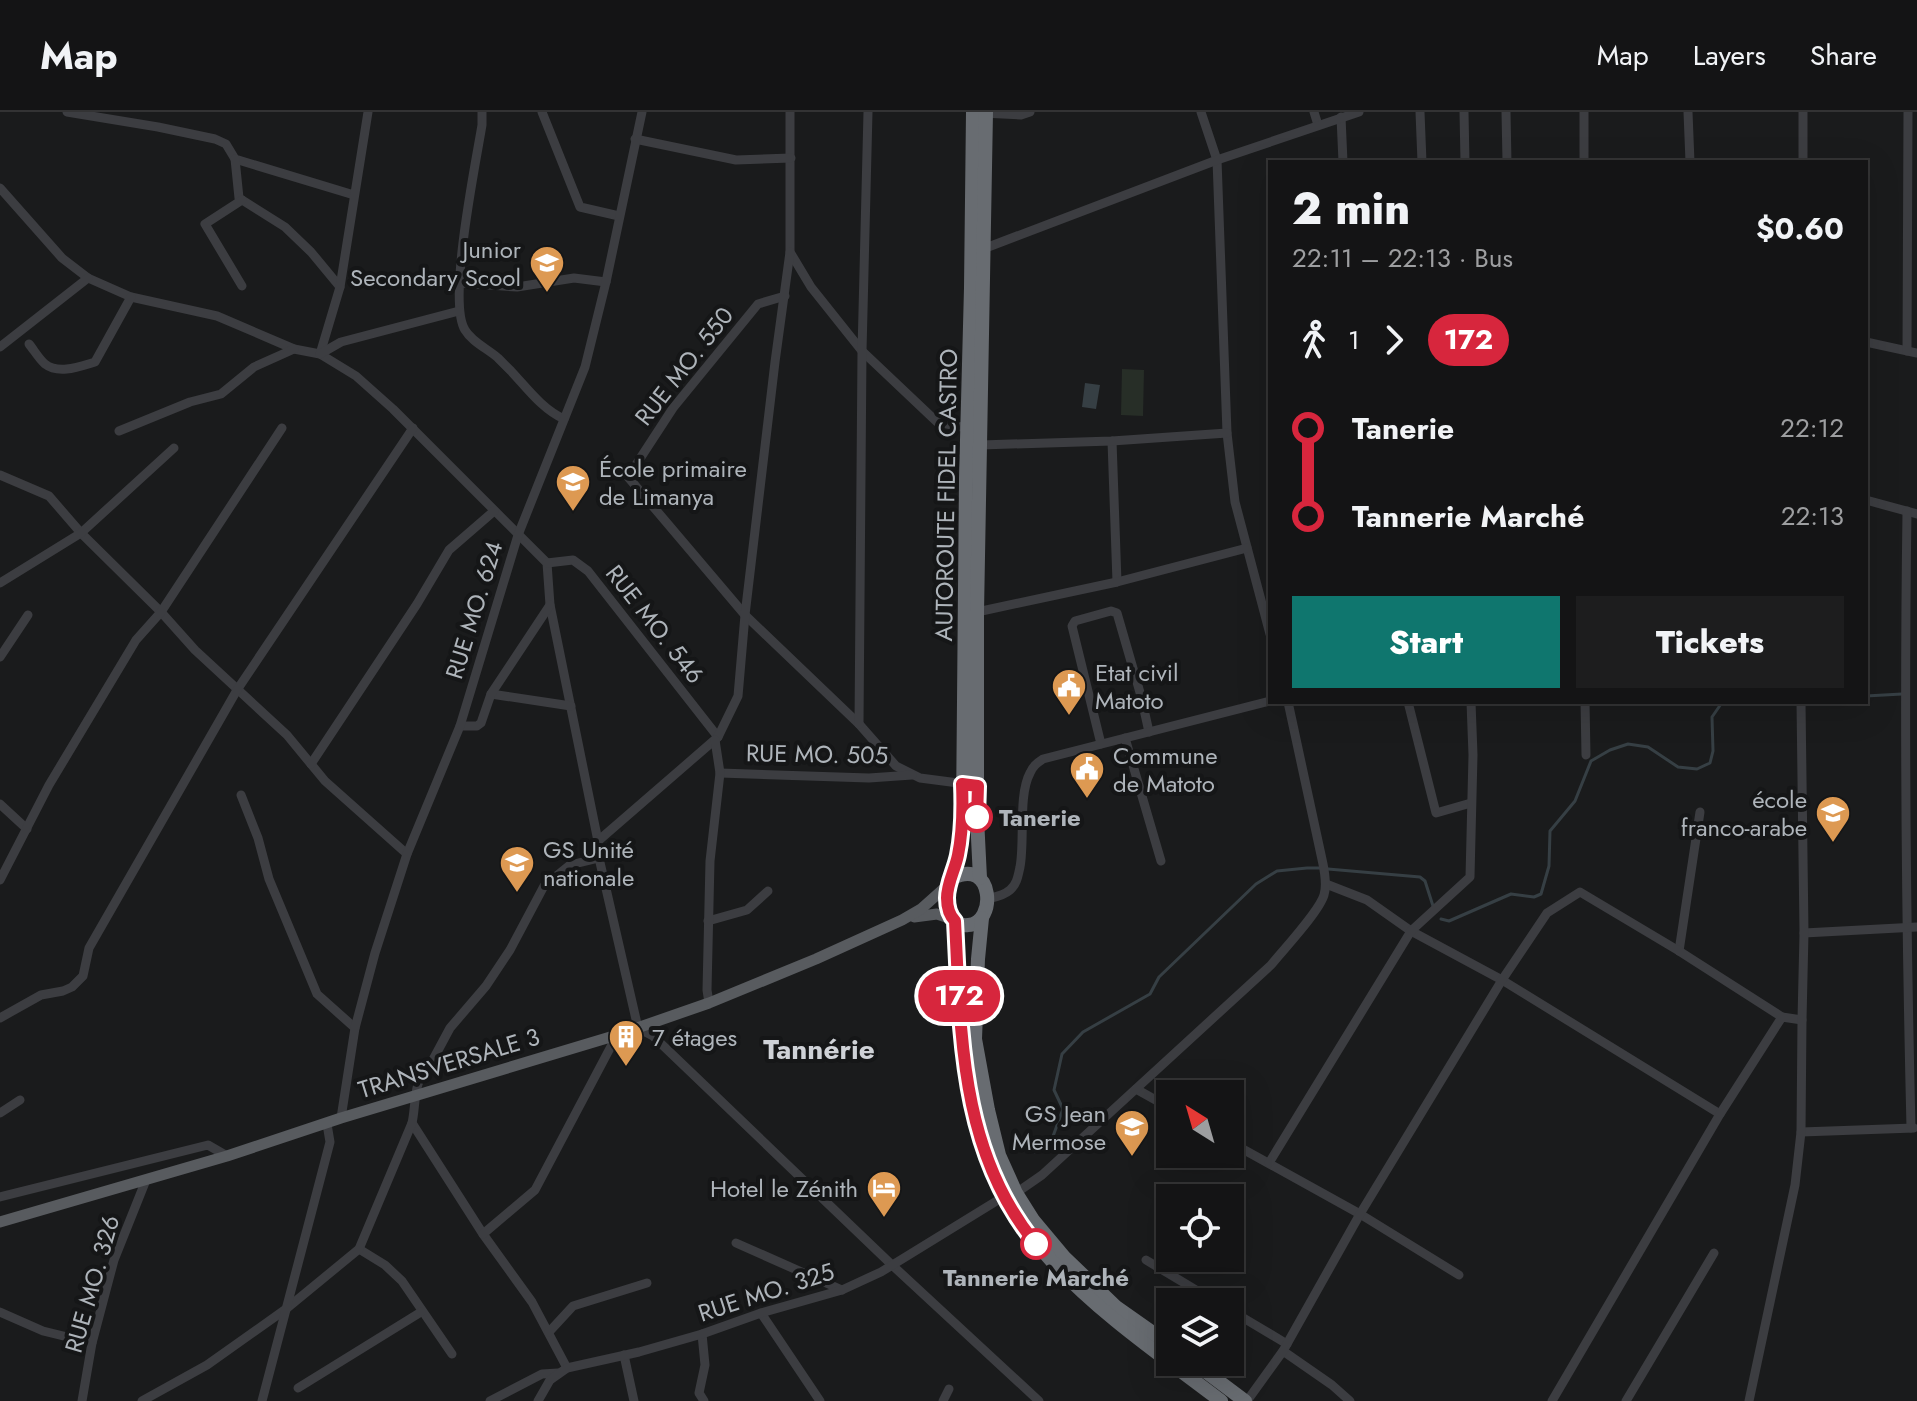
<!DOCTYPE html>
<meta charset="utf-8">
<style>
body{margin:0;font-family:Jost,sans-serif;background:#1d1d1e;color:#f1f3f6;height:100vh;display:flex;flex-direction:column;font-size:30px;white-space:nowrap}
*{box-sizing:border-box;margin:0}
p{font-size:26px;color:#9d9ea0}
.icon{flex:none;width:44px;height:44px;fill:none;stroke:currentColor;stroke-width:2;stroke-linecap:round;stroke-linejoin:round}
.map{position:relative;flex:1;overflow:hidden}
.details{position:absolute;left:1268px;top:48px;width:600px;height:544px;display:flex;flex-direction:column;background:#141415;border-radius:0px;box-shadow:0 8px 32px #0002,0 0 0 2px #333334}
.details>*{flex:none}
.badge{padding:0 16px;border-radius:26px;font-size:28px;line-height:52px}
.needle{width:52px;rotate:323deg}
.tools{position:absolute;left:1156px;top:968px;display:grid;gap:16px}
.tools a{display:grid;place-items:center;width:88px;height:88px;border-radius:0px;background:#141415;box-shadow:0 8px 32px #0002,0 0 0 2px #333334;font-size:40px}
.map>.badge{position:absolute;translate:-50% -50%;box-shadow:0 0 0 4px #fff}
.legs{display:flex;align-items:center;gap:12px;height:88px;padding:0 24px;font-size:26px}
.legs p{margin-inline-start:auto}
.headline{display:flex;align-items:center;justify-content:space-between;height:136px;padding:0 24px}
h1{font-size:44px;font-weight:800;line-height:60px}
.cta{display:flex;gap:16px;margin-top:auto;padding:16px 24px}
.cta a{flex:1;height:92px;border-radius:0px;background:#0f766e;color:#fff;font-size:32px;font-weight:800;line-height:92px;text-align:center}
.cta a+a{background:#1d1d1e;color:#f1f3f6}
ul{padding:0 24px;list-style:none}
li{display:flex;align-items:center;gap:28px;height:88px;font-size:30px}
li i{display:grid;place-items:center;width:12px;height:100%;margin:0 10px;background:currentColor}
li i::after{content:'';width:20px;height:20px;margin:-10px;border:6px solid;border-radius:50%;background:#141415}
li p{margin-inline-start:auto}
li:first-child i{background:linear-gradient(#0000 50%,currentColor 0)}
li:last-child i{background:linear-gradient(currentColor 50%,#0000 0)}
header{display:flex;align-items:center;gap:48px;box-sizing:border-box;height:112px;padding:0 40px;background:#141415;border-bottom:2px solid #333334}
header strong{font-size:38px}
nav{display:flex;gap:44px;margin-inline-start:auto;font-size:28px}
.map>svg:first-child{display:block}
.green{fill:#272e27}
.water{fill:#363f44}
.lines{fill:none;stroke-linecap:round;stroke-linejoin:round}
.stream{stroke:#363f44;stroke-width:3}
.minor{stroke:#3c3d41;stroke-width:9}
.major{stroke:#585b5f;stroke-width:11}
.highway{stroke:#686c71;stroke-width:14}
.line-1-casing{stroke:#fff;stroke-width:18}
.line-1{stroke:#d7263d;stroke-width:12}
.stop-1-dot{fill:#fff;stroke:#d7263d;stroke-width:4}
.labels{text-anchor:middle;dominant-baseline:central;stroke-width:8;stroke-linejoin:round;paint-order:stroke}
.poi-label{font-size:24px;fill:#aeb4ba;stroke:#151617;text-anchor:start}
.street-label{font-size:24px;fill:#aeb4ba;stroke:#151617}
.stop-label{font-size:24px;font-weight:bold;fill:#aeb4ba;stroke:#151617;text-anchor:start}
.quarter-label{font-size:28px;font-weight:bold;fill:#cfd2d7;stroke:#151617}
</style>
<header>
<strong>Map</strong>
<nav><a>Map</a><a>Layers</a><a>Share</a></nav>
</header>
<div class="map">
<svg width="1917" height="1289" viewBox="0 0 1917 1289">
<rect width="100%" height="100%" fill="#1a1b1c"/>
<!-- green -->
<path class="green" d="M1122,257L1144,258L1143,304L1121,303Z"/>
<!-- water -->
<path class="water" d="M1085,271L1100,273L1096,297L1082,295Z"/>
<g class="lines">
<!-- stream -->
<g class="stream">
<path d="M1866,584L1902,582"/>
<path d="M1328,757L1420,765L1425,769L1433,794"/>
<path d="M1441,807L1449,809L1511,782L1534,785L1541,782L1549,754L1550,719L1575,689L1591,649L1610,638L1628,632L1648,635L1678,655L1697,657L1710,651L1713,639L1712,605L1721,592L1729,590"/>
<path d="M1035,1040L1052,1027L1063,997L1054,978L1062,942L1083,920L1150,882L1159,865L1256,772L1277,759L1307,756H1320"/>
</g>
<!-- minor -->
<g class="minor">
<path d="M67,0L158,15L215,27L226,32L235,47L354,83"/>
<path d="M482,0V13C476,50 447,190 465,218C472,230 488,237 498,246C502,250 506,254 511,259C527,276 542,297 564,307"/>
<path d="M542,0L580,95L619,104"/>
<path d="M790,0V140L811,175L862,239L937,310L967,316"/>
<path d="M1201,0L1217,48L1227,321L1235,390L1270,522"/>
<path d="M1314,0L1318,13"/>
<path d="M1420,0L1422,50"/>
<path d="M1464,0L1465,50"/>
<path d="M1506,0L1507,50"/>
<path d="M1584,0V50"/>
<path d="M1688,0L1690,50"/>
<path d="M982,1L1021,3L1030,0"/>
<path d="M1341,5L1343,50"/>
<path d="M635,27L736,48L791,46"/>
<path d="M235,47L239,86L285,115L311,140L340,175"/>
<path d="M1803,50V0"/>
<path d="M0,76L62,146L88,166L131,185L217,204L294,237L320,242L356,264L393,297L547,451L550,493L598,729L599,746L638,916L653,924L892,1153L1039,1289"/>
<path d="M983,137L1217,48L1359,0"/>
<path d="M460,171L517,175L574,166L606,170"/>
<path d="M242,174L205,112L242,88"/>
<path d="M785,184L758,192L673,296L628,365L745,503L859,612L896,654L920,666L966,672"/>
<path d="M1866,230L1917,241"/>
<path d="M29,232C34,238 39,247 45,252C59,263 81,254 95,250L131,185"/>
<path d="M0,235L88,166"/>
<path d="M1907,239L1908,0"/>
<path d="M320,242L340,175L368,0"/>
<path d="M320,242L341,230L459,199"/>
<path d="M119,319L190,290L221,282L254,255L294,237"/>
<path d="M1112,329L1117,470"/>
<path d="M981,333L1112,329L1227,321"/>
<path d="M0,363L49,384L81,421L161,500L195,538L287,623L325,669L407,742"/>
<path d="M1866,388L1917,402"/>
<path d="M1907,399C1904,605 1906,810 1911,1016"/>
<path d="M547,451L573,448L588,459L718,625"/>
<path d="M0,471L81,421L174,336"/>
<path d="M977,500L1117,470L1247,436"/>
<path d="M0,545L28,503"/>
<path d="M491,582L571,594"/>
<path d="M1408,590L1436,701L1471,691"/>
<path d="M1585,590L1586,643"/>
<path d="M859,612L862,239L868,0"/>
<path d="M460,614H477L481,611L491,582L550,493"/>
<path d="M1125,626L1161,749"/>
<path d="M1101,632L1072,514L1075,509L1111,499L1117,501L1141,584L1149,620"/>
<path d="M311,652L417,492L449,438L494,399"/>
<path d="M720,661L869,666L912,663"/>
<path d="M241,683L258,726L269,767L317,882L355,916"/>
<path d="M0,692L27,717"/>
<path d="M598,729L718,625L738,584L745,503L775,250L790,140"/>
<path d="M0,768L49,673L136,528L161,500L282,316"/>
<path d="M1326,772L1367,788L1411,819L1502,868L1720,1002"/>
<path d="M987,787C995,785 1003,784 1010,778C1017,772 1018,764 1020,755C1025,729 1018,683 1030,661C1033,654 1037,651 1043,647L1270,589"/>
<path d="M708,809L747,798L768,779"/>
<path d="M1804,821L1917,815"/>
<path d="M1679,839L1700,700"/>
<path d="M709,891L707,878L710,749L720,661L715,628"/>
<path d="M0,906L41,883L63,879L72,875L83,864L89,836L237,578L413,316"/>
<path d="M1136,977L1170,996"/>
<path d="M0,1001L20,988"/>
<path d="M341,1006L355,916L375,841L407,742L460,614L518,423L585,255L606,170L642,0"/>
<path d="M412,1011L483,1122L532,1190L567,1256"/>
<path d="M1801,1020L1914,1016"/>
<path d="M1230,1030L1360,1102L1459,1163"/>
<path d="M1269,1051L1411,819L1470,765L1473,643L1471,590"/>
<path d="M1016,1081L1042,1063L1271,853C1283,838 1319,800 1324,783C1327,773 1325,762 1323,752L1288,590"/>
<path d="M0,1085L208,1033L227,1044"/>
<path d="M483,1122L535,1078L617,923"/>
<path d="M736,1131L842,1178"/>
<path d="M359,1137L385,1153L402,1169L452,1242"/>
<path d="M1146,1148L1216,1190"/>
<path d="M1230,1198L1287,1232"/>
<path d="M0,1200L43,1219L92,1231"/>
<path d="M761,1201L820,1289"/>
<path d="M549,1220L573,1194L647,1171"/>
<path d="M702,1222L705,1253L699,1281L704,1289"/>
<path d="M1283,1239L1332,1273L1350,1289"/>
<path d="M624,1243L634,1289"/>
<path d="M298,1276L421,1200"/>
<path d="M82,1289L92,1231L114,1148L146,1068"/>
<path d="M142,1289L207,1253L286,1197L359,1137L412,1011C416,995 413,967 428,957L450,916L486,874L510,838L544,774L570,753L599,746"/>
<path d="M262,1289L330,1030L327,1012"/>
<path d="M490,1289L542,1262L558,1261"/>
<path d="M538,1289L550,1268L567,1256L639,1240L702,1222L761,1201L842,1178L881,1160L1003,1085"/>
<path d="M943,1289L949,1277"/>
<path d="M1247,1289L1283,1239L1360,1102L1502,868L1547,801L1580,780L1679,839L1782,905"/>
<path d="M1552,1289L1720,1002L1782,905L1802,908"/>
<path d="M1626,1289L1714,1141"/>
<path d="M1749,1289L1795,1073L1801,1020L1802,908L1804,821L1801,590"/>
</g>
<!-- major -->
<g class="major">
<path d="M914,805L937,802L952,807"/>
<path d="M0,1110L227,1044L341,1006L617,923L709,891L816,847L902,808L921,797L949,772"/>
</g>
<!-- highway -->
<g class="highway">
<path d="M953,766C994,745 997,812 968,813C961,814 955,810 951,806C939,789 956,757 959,739C961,726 962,714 963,701L966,366L971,176L973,0"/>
<path d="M980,766L977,706V500L986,0"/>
<path d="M982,806L978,847L975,927L988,998L999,1043L1016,1081L1033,1108L1064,1145L1116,1195L1170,1233"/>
<path d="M955,809C958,872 960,935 972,997C1000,1137 1115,1208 1221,1289"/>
<path d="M1193,1250L1245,1289"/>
</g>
</g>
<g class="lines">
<defs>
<path id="line-1" d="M977,705L978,674L962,672C963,696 963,719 958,743C955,758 947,771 947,786C947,796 949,803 955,809C961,923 960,1040 1036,1132"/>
</defs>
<!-- line-1 casing -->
<use href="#line-1" class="line-1-casing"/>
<!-- line-1 -->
<use href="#line-1" class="line-1"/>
</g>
<!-- icons -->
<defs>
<symbol id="school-pin" viewBox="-11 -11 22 30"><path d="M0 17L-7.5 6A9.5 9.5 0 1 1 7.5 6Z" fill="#dd9952" stroke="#151617"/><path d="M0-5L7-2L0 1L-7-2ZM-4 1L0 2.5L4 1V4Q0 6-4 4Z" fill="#fff"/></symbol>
<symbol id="civic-pin" viewBox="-11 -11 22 30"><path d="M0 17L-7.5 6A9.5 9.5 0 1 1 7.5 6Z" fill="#dd9952" stroke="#151617"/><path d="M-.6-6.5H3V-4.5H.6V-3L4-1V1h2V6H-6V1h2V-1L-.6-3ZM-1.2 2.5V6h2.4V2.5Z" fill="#fff"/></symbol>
<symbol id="building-pin" viewBox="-11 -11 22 30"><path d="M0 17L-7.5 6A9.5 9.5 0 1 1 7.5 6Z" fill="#dd9952" stroke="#151617"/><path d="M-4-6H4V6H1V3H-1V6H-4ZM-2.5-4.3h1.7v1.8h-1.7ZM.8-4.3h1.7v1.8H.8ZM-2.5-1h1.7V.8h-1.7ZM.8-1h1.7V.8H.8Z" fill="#fff"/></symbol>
<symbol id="hotel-pin" viewBox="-11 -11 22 30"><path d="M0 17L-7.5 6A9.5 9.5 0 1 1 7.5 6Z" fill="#dd9952" stroke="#151617"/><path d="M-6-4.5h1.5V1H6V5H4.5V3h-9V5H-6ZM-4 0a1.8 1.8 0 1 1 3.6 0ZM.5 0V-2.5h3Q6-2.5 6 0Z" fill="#fff"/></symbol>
</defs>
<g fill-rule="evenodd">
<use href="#school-pin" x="527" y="131" width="40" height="54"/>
<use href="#school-pin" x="553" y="350" width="40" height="54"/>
<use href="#civic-pin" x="1049" y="554" width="40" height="54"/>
<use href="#civic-pin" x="1067" y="637" width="40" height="54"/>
<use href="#school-pin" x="1813" y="681" width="40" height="54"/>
<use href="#school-pin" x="497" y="731" width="40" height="54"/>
<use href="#building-pin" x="606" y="905" width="40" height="54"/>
<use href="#school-pin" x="1112" y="995" width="40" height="54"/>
<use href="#hotel-pin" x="864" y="1056" width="40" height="54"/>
</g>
<!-- markers -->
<g class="stop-1-dot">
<circle cx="977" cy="705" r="14"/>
<circle cx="1036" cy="1132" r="14"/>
</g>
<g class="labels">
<!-- poi labels -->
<g class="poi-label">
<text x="521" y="137" text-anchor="end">Junior<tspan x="521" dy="28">Secondary Scool</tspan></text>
<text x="599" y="356">École primaire<tspan x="599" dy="28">de Limanya</tspan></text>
<text x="1095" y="560">Etat civil<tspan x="1095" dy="28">Matoto</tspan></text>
<text x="1113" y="643">Commune<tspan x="1113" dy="28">de Matoto</tspan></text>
<text x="1807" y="687" text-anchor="end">école<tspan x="1807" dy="28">franco-arabe</tspan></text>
<text x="543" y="737">GS Unité<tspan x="543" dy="28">nationale</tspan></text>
<text x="652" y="925">7 étages</text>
<text x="1106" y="1001" text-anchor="end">GS Jean<tspan x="1106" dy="28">Mermose</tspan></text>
<text x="858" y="1076" text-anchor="end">Hotel le Zénith</text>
</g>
<!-- street labels -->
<g class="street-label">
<text transform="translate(684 254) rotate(-52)">RUE MO. 550</text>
<text transform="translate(946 383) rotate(-89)">AUTOROUTE FIDEL CASTRO</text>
<text transform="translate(474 498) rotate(-73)">RUE MO. 624</text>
<text transform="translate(655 512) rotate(52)">RUE MO. 546</text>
<text transform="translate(817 642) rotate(1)">RUE MO. 505</text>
<text transform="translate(449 951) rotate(-17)">TRANSVERSALE 3</text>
<text transform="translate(92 1172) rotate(-74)">RUE MO. 326</text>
<text transform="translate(766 1180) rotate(-18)">RUE MO. 325</text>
</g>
<!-- stop labels -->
<g class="stop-label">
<text x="999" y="705">Tanerie</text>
<text x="1036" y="1165" text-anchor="middle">Tannerie Marché</text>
</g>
<!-- quarter labels -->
<g class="quarter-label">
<text x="819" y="937">Tannérie</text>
</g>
</g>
</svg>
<div class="tools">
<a><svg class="needle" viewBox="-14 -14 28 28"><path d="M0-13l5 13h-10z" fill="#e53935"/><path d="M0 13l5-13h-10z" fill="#9d9ea0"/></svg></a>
<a><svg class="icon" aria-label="locate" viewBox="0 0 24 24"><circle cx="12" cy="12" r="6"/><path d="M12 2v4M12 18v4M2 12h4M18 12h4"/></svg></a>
<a><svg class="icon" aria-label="layers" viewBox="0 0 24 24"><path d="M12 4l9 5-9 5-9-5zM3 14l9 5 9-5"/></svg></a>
</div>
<b class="badge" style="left:959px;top:884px;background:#d7263d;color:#fff">172</b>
<section class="details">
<div class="headline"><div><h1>2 min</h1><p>22:11 – 22:13 · Bus</p></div><b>$0.60</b></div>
<div class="legs"><svg class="icon" aria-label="walk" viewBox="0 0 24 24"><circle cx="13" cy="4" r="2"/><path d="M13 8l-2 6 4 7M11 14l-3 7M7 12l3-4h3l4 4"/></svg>1<svg class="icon" aria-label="forward" viewBox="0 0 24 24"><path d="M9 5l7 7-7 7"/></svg><b class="badge" style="background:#d7263d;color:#fff">172</b></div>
<ul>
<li><i style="color:#d7263d"></i><b>Tanerie</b><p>22:12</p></li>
<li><i style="color:#d7263d"></i><b>Tannerie Marché</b><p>22:13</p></li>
</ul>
<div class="cta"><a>Start</a><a>Tickets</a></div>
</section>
</div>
